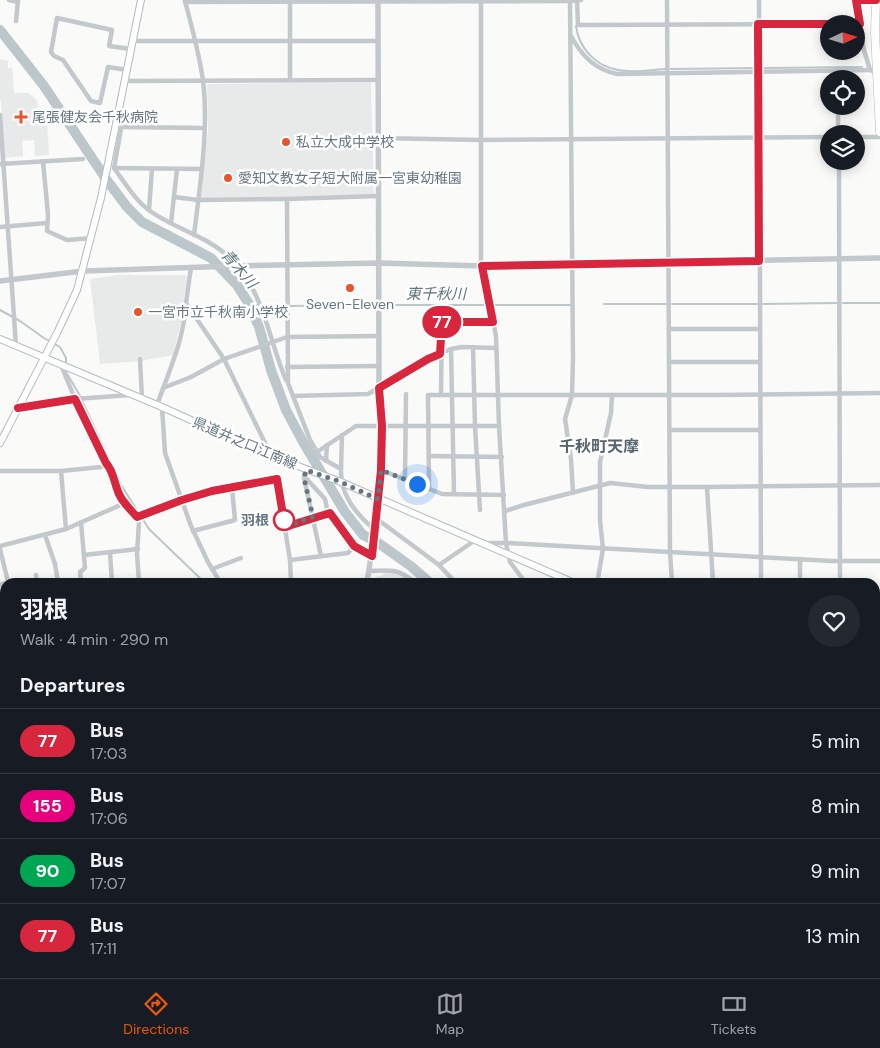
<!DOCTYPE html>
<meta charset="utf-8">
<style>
body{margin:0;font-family:"DM Sans","Noto Sans JP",sans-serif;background:#242831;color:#f1f3f6;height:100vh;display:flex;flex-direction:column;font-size:19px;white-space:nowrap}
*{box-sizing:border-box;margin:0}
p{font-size:16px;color:#9ea1a6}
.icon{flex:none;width:28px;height:28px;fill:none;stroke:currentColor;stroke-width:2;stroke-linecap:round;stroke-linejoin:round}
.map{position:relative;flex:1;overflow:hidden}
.panel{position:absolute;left:0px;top:578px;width:880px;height:401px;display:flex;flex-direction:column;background:#171b24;border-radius:15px 15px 0 0;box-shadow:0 2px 12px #0003}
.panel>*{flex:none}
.badge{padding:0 10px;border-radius:16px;font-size:18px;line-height:32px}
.needle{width:32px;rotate:86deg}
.tools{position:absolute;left:820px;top:15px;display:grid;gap:10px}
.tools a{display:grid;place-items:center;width:45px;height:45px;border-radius:50%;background:#171b24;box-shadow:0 2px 12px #0003;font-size:25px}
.you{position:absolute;width:25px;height:25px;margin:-12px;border:4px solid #fff;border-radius:50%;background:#1a73e8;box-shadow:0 0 0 8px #1a73e833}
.map>.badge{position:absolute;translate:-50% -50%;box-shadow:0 0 0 2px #fff}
h2{padding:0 20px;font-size:19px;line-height:45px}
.round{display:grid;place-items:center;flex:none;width:52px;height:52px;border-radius:26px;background:#242831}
.headline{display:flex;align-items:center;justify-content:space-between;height:85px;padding:0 20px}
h1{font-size:24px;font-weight:700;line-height:38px}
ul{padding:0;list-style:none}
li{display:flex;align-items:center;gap:15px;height:65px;padding:0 20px;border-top:1px solid #363941}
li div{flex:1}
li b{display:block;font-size:19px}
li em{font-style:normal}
li .badge{min-width:55px;font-weight:700;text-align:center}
.tabs{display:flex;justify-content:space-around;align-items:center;height:70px;border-top:1px solid #363941;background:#171b24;font-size:14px;color:#9ea1a6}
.tabs a{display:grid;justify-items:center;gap:2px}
.tabs .on{color:#ea580c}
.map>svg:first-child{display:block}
.built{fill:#e8e9e9}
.green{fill:#dadfd7}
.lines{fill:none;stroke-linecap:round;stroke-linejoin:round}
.stream{stroke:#bbc7cb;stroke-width:2}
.river{stroke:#bbc7cb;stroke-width:10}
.secondary-casing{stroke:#b3babf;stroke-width:8}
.trunk-casing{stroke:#b4b9bd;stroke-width:9}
.minor{stroke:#c3c8cc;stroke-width:4.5}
.tertiary{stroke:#c3c8cc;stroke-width:5.5}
.secondary{stroke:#fff;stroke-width:6}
.trunk{stroke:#fff;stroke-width:8}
.line-casing{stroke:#fff;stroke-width:11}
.line{stroke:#d7263d;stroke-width:8}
.walk{stroke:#657683;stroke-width:5;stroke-dasharray:0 9}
.poi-dot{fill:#e4572e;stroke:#fff;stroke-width:2}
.stop-dot{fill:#fff;stroke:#d7263d;stroke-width:2.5}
.labels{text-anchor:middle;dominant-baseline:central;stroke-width:5;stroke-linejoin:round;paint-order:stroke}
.poi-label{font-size:14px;fill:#657683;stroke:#fff;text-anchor:start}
.street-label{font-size:14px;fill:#657683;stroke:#fff}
.stop-label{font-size:14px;font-weight:bold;fill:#657683;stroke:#fff;text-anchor:end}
.water-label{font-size:15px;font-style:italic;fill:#60757c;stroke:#fff}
.quarter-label{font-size:16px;font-weight:bold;fill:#57646e;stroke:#fff}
</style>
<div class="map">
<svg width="880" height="978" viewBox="0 0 880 978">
<rect width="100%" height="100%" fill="#fafaf8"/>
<!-- built -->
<g class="built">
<path d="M0,59L8,61V68L12,67L14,93H29L37,101L38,115H43L47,119L49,155L35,156L34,140L22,141L23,156L5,158L1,101H0Z"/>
<path d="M290,83H371L374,196L201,198L208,129L207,84Z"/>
<path d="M118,275H184L187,276L181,322L173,355L141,361L100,364L90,279Z"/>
<path d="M384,571H394L413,582H375L376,577L383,575Z"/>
</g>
<!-- green -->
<path class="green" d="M879,946H880V978H836L833,974H875V949Z"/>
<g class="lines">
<!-- stream -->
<g class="stream">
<path d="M576,26C579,49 596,66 618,70C633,73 650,70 665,69"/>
<path d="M762,68L862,67"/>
<path d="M671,69L757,68"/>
<path d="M843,303H880"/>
<path d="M249,304L260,306"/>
<path d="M604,304H666"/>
<path d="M672,304H758"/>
<path d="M763,304L837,303"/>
<path d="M384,305H488"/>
<path d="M493,305H570"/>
<path d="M264,306H285"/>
<path d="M290,306L374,305"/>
<path d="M0,310L20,321L44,338L60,347L66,358V362"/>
<path d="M66,372L79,394L121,485L149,529L204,582"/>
<path d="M875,951L880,948"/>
<path d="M831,974L835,978"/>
</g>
<!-- river -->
<g class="river">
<path d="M0,30L44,86L106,179L127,207L142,222L211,258L237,285L249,304L259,327L271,370L286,410L303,442L345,512L363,535L377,542L412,567L429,582"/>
<path d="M875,870L880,874"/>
</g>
<defs>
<g id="secondary">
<path d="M0,339L162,407L271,456L341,482L572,582"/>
<path d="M0,443L58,331L77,290L101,198L141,0"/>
<path d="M875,788L880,791"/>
</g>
<g id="trunk">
<path d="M876,0L875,33L880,132"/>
<path d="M875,818L880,811"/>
<path d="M721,978L725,974"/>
</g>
</defs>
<!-- secondary casing -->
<use href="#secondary" class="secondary-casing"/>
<!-- trunk casing -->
<use href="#trunk" class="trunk-casing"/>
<!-- minor -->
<g class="minor">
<path d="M9,0L18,2"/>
<path d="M481,0V261L496,336L499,426L506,543L510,562L525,582"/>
<path d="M570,0L573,359L572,395L565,419L571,459L573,493"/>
<path d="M577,0L578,25L860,24"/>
<path d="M667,0L670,552L672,582"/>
<path d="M759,0L761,582"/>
<path d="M876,0H856L864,50L870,70L879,74"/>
<path d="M185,1C192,27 199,54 203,80C209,130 200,185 194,235"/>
<path d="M185,2L570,1L581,0"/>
<path d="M290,2V80"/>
<path d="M16,21L18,0"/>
<path d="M571,36C582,56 594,69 617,74L870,70"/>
<path d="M133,41H378"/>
<path d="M127,70L108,67L100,103L91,101L63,60L54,56L51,52L57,18L112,30L109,46L131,49"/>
<path d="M838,71V79"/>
<path d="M124,81L378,80"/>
<path d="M838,106V134"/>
<path d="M118,111L123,117L114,168C125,183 135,200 150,211C175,229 207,236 229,257C264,290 268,338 286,380"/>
<path d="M0,115L16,346"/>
<path d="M121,127L204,128"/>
<path d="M856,137H880"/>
<path d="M378,138L481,140L829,137"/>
<path d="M43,161L48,215L47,231L67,240L92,238"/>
<path d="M839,161L840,582"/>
<path d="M0,164L83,159"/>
<path d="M114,168L202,169"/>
<path d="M174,197L198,200L287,199L378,196"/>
<path d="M287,199L288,383L310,440L320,457L341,469C340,495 356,514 375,530"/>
<path d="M149,210L152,169"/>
<path d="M171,223L177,169"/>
<path d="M0,227L47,223"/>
<path d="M191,267L186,303L224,359L271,455"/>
<path d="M442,322H493"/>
<path d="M669,329H760"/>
<path d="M473,347L475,426L480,510"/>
<path d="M451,349L454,494"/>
<path d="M140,359L142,399"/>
<path d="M669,362H759"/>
<path d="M61,365L75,399L106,463C114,472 114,483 119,494C123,503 131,510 137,517L182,500L212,491L277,479L290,560L291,582"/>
<path d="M287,367L378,366"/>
<path d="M163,388L191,377L224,359L287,337L379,336"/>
<path d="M441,394L442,311"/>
<path d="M293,396L368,394L428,359L451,349L462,347L496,348"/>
<path d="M157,405C169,371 184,340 186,303"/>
<path d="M162,407L165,453L191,526L208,562L220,582"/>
<path d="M18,408L75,399L130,395"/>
<path d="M670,430H760"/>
<path d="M317,452L356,426H499"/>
<path d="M429,456L502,457"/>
<path d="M326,461L327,445"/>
<path d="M341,469L342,435"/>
<path d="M306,470L304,478L321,556"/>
<path d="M381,470L442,494L504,495"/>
<path d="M0,471H61L66,529"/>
<path d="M61,471L101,467L107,464"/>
<path d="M304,476L325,499L328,513"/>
<path d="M405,479L406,394"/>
<path d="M707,487L713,582"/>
<path d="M429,488L428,395H713L880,393"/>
<path d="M505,511L524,505L610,483L648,487H707L880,485"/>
<path d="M137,517L139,522L137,554L139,582"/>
<path d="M377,519L439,565L455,582"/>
<path d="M81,522L85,568L80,572L81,582"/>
<path d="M285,527L330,513L354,546L348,553L290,560"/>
<path d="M193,531L235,520L232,488"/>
<path d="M45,535L55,564L58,582"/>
<path d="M484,543H506L832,561H880"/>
<path d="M0,546L66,529L125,503"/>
<path d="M354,546L372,556"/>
<path d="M0,549L8,582"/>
<path d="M110,553L112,582"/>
<path d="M84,555L138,549"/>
<path d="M800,559V582"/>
<path d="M439,565L474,541"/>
<path d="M212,569L241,558"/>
<path d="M369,571C390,570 398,568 414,582"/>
<path d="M36,575L37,582"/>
<path d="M600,582L598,578L603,549L600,520V462L611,413L612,395"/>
<path d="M0,585L5,583"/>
<path d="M0,640L5,639"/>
<path d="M875,642L880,643"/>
<path d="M0,731H5"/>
<path d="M0,815H5"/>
<path d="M875,836L880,839"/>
<path d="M0,903L5,902"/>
<path d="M875,942L880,945"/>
<path d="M56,974L57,978"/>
<path d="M192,974V978"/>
<path d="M348,974L368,978"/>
<path d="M486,974L494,978"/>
<path d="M598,974L604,978"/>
<path d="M715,974L722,977"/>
<path d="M212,978L275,974"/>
<path d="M418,978L419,974"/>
<path d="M454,978L456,974"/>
<path d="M515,978L517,974"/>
<path d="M544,978L547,974"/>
<path d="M739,978L741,974"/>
</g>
<!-- tertiary -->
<g class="tertiary">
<path d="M0,281L83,271L236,266L379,263L482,266L880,258"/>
<path d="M367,582C375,531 384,478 382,426C382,413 380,400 379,388L378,0"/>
<path d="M326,974V978"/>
</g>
<!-- secondary -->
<use href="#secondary" class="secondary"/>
<!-- trunk -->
<use href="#trunk" class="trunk"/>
</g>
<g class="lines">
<defs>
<path id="line" d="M18,408L75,399L106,463C114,472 114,483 119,494C123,503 131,510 137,517L182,500L212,491L277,479L285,527L330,513L354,546L372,556L381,470L382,426L379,388L428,359L440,354L442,322H493L482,266L759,261L758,24H860L856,0H876"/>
</defs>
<!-- line casing -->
<use href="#line" class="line-casing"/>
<!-- line -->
<use href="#line" class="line"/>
<!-- walk -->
<path class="walk" d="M284,520L285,527L313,517L304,478L306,470L341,482L378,499L381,470L417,484"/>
</g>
<!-- markers -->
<g class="poi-dot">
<path d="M18.5 109.5h5v5h5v5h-5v5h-5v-5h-5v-5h5z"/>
<circle cx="286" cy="142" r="5"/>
<circle cx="228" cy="178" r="5"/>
<circle cx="350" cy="288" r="5"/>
<circle cx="138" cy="312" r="5"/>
</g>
<circle class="stop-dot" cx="284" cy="520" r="10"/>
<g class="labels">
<!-- poi labels -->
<g class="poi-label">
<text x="32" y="117">尾張健友会千秋病院</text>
<text x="296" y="142">私立大成中学校</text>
<text x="238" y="178">愛知文教女子短大附属一宮東幼稚園</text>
<text x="350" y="304" text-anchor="middle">Seven-Eleven</text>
<text x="148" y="312">一宮市立千秋南小学校</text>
</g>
<!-- street labels -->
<g class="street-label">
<text transform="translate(245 443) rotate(23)">県道井之口江南線</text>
</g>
<!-- stop labels -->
<g class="stop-label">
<text x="269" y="520">羽根</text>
</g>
<!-- water labels -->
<g class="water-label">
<text transform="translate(239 269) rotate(49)">青木川</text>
<text x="436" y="294">東千秋川</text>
</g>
<!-- quarter labels -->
<g class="quarter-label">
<text x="599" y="446">千秋町天摩</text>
</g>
</g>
</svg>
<div class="tools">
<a><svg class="needle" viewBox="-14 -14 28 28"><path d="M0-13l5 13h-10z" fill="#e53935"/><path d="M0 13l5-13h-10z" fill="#9ea1a6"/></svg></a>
<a><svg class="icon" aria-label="locate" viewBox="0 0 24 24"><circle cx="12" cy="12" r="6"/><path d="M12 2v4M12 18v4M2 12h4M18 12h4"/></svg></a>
<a><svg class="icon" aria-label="layers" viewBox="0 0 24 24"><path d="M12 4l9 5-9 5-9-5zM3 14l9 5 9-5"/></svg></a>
</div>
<div class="you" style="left:417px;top:484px"></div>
<b class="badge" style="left:442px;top:322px;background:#d7263d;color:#fff">77</b>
<section class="panel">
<div class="headline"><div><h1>羽根</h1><p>Walk · 4 min · 290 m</p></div><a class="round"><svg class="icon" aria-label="heart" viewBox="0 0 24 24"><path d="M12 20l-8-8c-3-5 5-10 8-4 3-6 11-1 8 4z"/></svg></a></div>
<h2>Departures</h2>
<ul>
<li><span class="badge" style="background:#d7263d;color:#fff">77</span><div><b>Bus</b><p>17:03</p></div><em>5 min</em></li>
<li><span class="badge" style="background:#e6007e;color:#fff">155</span><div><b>Bus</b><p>17:06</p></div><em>8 min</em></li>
<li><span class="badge" style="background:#00a651;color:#fff">90</span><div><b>Bus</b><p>17:07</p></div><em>9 min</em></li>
<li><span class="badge" style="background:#d7263d;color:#fff">77</span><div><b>Bus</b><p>17:11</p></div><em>13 min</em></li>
</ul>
</section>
</div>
<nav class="tabs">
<a class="on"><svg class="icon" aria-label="directions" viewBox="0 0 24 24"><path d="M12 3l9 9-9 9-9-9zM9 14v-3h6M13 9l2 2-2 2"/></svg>Directions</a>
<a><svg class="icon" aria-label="map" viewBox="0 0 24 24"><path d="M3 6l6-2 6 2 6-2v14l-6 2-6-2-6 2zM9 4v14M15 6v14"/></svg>Map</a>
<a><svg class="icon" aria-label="tickets" viewBox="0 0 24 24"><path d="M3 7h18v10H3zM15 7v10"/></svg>Tickets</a>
</nav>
